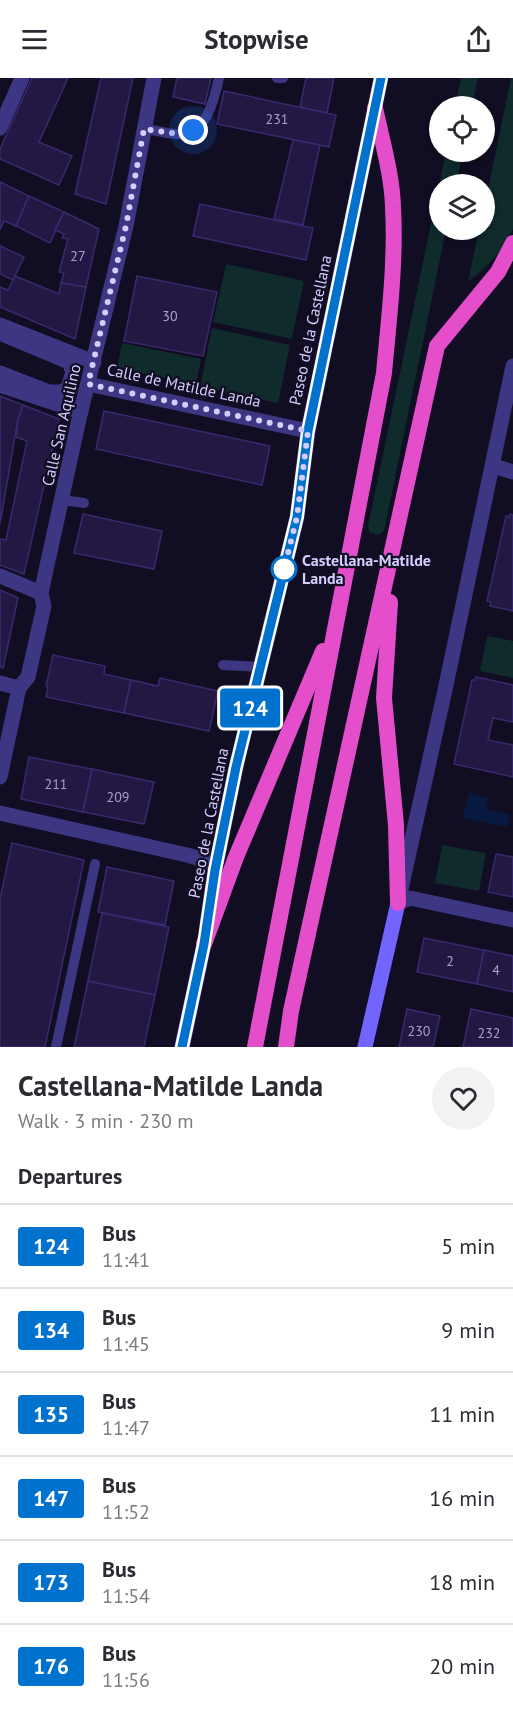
<!DOCTYPE html>
<meta charset="utf-8">
<style>
body{margin:0;font-family:"PT Sans",sans-serif;background:#f2f2f3;color:#2b2b33;height:100vh;display:flex;flex-direction:column;font-size:22px;white-space:nowrap}
*{box-sizing:border-box;margin:0}
p{font-size:20px;color:#7c7c81}
.icon{flex:none;width:33px;height:33px;fill:none;stroke:currentColor;stroke-width:2;stroke-linecap:round;stroke-linejoin:round}
.map{position:relative;height:969px;overflow:hidden}
.sheet{display:flex;flex-direction:column;background:#fff;flex:1}
.sheet>*{flex:none}
.badge{padding:0 12px;border-radius:4px;font-size:21px;line-height:39px}
.buttons{position:absolute;left:429px;top:18px;display:grid;gap:12px}
.buttons a{display:grid;place-items:center;width:66px;height:66px;border-radius:50%;background:#fff;box-shadow:0 3px 9px #0003;font-size:30px}
.you{position:absolute;width:30px;height:30px;margin:-15px;border:4px solid #fff;border-radius:50%;background:#1a73e8;box-shadow:0 0 0 9px #1a73e833}
.map>.badge{position:absolute;translate:-50% -50%;box-shadow:0 0 0 3px #fff}
h2{padding:0 18px;font-size:22px;line-height:54px}
.round{display:grid;place-items:center;flex:none;width:63px;height:63px;border-radius:32px;background:#f2f2f3}
.summary{display:flex;align-items:center;justify-content:space-between;height:102px;padding:0 18px}
h1{font-size:28px;font-weight:700;line-height:45px}
ul{padding:0;list-style:none}
li{display:flex;align-items:center;gap:18px;height:84px;padding:0 18px;border-top:2px solid #e1e1e2}
li div{flex:1}
li b{display:block;font-size:22px}
li em{font-style:normal}
li .badge{min-width:66px;font-weight:700;text-align:center}
header{display:flex;justify-content:space-between;align-items:center;height:78px;padding:0 18px;background:#fff;font-size:27px;font-weight:700}
.map>svg:first-child{display:block}
.green{fill:#0f2b2c}
.water{fill:#08193f}
.building{fill:#231843;stroke:#3b2970;stroke-width:1.5}
.lines{fill:none;stroke-linecap:round;stroke-linejoin:round}
.service{stroke:#3d3682;stroke-width:10}
.pedestrian{stroke:#3d3682;stroke-width:15}
.minor{stroke:#3d3682;stroke-width:15}
.secondary{stroke:#7164ff;stroke-width:15}
.trunk{stroke:#e44eca;stroke-width:16}
.line-casing{stroke:#fff;stroke-width:14}
.line{stroke:#0072ce;stroke-width:9}
.walk{stroke:#d6cdff;stroke-width:6;stroke-dasharray:0 10.8}
.stop-dot{fill:#fff;stroke:#0072ce;stroke-width:3}
.labels{text-anchor:middle;dominant-baseline:central;stroke-width:4.5;stroke-linejoin:round;paint-order:stroke}
.number-label{font-size:14px;fill:#a9a0d0}
.street-label{font-size:16px;fill:#d6cdff;stroke:#110d22}
.stop-label{font-size:16px;font-weight:bold;fill:#d6cdff;stroke:#110d22;text-anchor:start}
</style>
<header><svg class="icon" aria-label="menu" viewBox="0 0 24 24"><path d="M4 6h16M4 12h16M4 18h16"/></svg>Stopwise<svg class="icon" aria-label="share" viewBox="0 0 24 24"><path d="M12 15V3M7 8l5-5 5 5M5 13v7h14v-7"/></svg></header>
<div class="map">
<svg width="513" height="969" viewBox="0 0 513 969">
<rect width="100%" height="100%" fill="#110d22"/>
<!-- green -->
<g class="green">
<path d="M461,0H478L472,28H455Z"/>
<path d="M511,0H513V151C504,173 486,190 468,204L479,152H484L485,126Z"/>
<path d="M446,74H463L456,106H440V152H446L384,453L379,457L370,455L368,448Z"/>
<path d="M226,186L304,203L292,261L213,244Z"/>
<path d="M212,250L290,267L278,325L200,309Z"/>
<path d="M122,265L201,281L196,306L117,290Z"/>
<path d="M487,558L513,563V600L480,593Z"/>
<path d="M442,767L486,775L479,813L435,805Z"/>
</g>
<!-- water -->
<path class="water" d="M468,715L488,720L486,731L510,736L507,749L463,740Z"/>
<!-- building -->
<g class="building">
<path d="M32,0H68L39,64L72,78L59,107L0,81V71Z"/>
<path d="M101,0H133L106,126L75,116Z"/>
<path d="M177,0H211L205,26L173,19Z"/>
<path d="M306,0H334L327,35L300,29Z"/>
<path d="M224,13L336,37L329,69L217,46Z"/>
<path d="M293,62L320,67L303,147L274,141Z"/>
<path d="M0,104L29,118L16,148L4,143L0,152Z"/>
<path d="M29,118L64,134L50,165L16,148Z"/>
<path d="M200,126L313,150L306,182L193,158Z"/>
<path d="M64,134L99,151L86,209L61,205L64,195L59,194L68,161L62,160L64,156L55,152Z"/>
<path d="M0,168L24,179L13,202L0,196Z"/>
<path d="M15,198L59,216L61,205L86,209L75,261L0,229V209L8,212Z"/>
<path d="M137,198L217,214L203,278L124,263Z"/>
<path d="M0,318L23,327L18,341L0,446Z"/>
<path d="M23,327L59,341L24,496L0,487V461L6,462L27,363L16,359L18,341Z"/>
<path d="M104,333L270,368L262,407L96,371Z"/>
<path d="M83,436L162,453L154,491L74,475Z"/>
<path d="M510,436L513,437V533L490,528L491,524L487,523L506,438L509,439Z"/>
<path d="M0,512L18,520L3,590L0,589Z"/>
<path d="M53,577L105,588L104,596L131,602L124,635L46,619L48,609L46,608Z"/>
<path d="M476,599L513,607V644L493,640L488,662L513,667V699L454,686L472,602H475Z"/>
<path d="M160,600L218,613L209,653L124,635L131,602L158,608Z"/>
<path d="M29,679L92,691L83,734L21,721Z"/>
<path d="M92,691L154,704L144,746L83,734Z"/>
<path d="M12,765L84,782L45,969H0V821Z"/>
<path d="M496,776L513,779V819L488,814Z"/>
<path d="M107,789L174,803L165,847L98,834Z"/>
<path d="M102,835L169,849L155,917L88,903Z"/>
<path d="M424,860L484,872L477,906L417,894Z"/>
<path d="M484,872L513,878V914L477,906Z"/>
<path d="M88,903L155,917L144,969H74Z"/>
<path d="M407,931L440,938L433,969H399Z"/>
<path d="M471,931L513,940V969H463Z"/>
</g>
<g class="lines">
<!-- service -->
<g class="service">
<path d="M277,0H283"/>
<path d="M144,51C155,52 167,56 177,56C207,57 214,22 219,0"/>
<path d="M62,422L84,425"/>
<path d="M223,587L260,589"/>
<path d="M56,969L95,786"/>
</g>
<!-- pedestrian -->
<g class="pedestrian">
<path d="M0,255L69,284L73,294L67,312L61,314"/>
<path d="M0,295L49,314H61V320"/>
</g>
<!-- minor -->
<g class="minor">
<path d="M0,50L22,0"/>
<path d="M0,247L94,284"/>
<path d="M88,306L308,353"/>
<path d="M0,307L81,334"/>
<path d="M493,384L497,389L513,394"/>
<path d="M0,498L41,515"/>
<path d="M0,605L19,610"/>
<path d="M0,699L19,610L28,599L44,528L41,515L79,341L126,148L154,0"/>
<path d="M0,735L187,777L198,780L215,792"/>
<path d="M401,811L445,612L513,288"/>
<path d="M398,825L410,820L513,842"/>
<path d="M207,846L215,792L236,689L297,439L308,353L381,0"/>
</g>
<!-- secondary -->
<g class="secondary">
<path d="M182,969L204,866"/>
<path d="M365,969L398,825"/>
</g>
<!-- trunk -->
<g class="trunk">
<path d="M390,524L384,620L396,747L398,825"/>
<path d="M204,866L236,779L323,573"/>
<path d="M255,969L384,295C389,240 396,184 393,129C392,96 382,63 375,30"/>
<path d="M286,969L291,933L437,268L498,194L513,165"/>
</g>
</g>
<g class="lines">
<defs>
<path id="line" d="M182,969L204,866L215,792L236,689L297,439L308,353L381,0"/>
</defs>
<!-- line casing -->
<use href="#line" class="line-casing"/>
<!-- line -->
<use href="#line" class="line"/>
<!-- walk -->
<path class="walk" d="M193,52L178,56L144,51L126,148L88,306L308,353L297,439L284,491"/>
</g>
<!-- markers -->
<circle class="stop-dot" cx="284" cy="491" r="12"/>
<g class="labels">
<!-- number labels -->
<g class="number-label">
<text x="277" y="41">231</text>
<text x="78" y="178">27</text>
<text x="170" y="238">30</text>
<text x="56" y="706">211</text>
<text x="118" y="719">209</text>
<text x="450" y="883">2</text>
<text x="496" y="892">4</text>
<text x="419" y="953">230</text>
<text x="489" y="955">232</text>
</g>
<!-- street labels -->
<g class="street-label">
<text transform="translate(310 252) rotate(-78)">Paseo de la Castellana</text>
<text transform="translate(184 307) rotate(12)">Calle de Matilde Landa</text>
<text transform="translate(61 347) rotate(-77)">Calle San Aquilino</text>
<text transform="translate(208 745) rotate(-79)">Paseo de la Castellana</text>
</g>
<!-- stop labels -->
<g class="stop-label">
<text x="302" y="482">Castellana-Matilde<tspan x="302" dy="18">Landa</tspan></text>
</g>
</g>
</svg>
<div class="buttons">
<a><svg class="icon" aria-label="locate" viewBox="0 0 24 24"><circle cx="12" cy="12" r="6"/><path d="M12 2v4M12 18v4M2 12h4M18 12h4"/></svg></a>
<a><svg class="icon" aria-label="layers" viewBox="0 0 24 24"><path d="M12 4l9 5-9 5-9-5zM3 14l9 5 9-5"/></svg></a>
</div>
<div class="you" style="left:193px;top:52px"></div>
<b class="badge" style="left:250px;top:630px;background:#0072ce;color:#fff">124</b>
</div>
<section class="sheet">
<div class="summary"><div><h1>Castellana-Matilde Landa</h1><p>Walk · 3 min · 230 m</p></div><a class="round"><svg class="icon" aria-label="heart" viewBox="0 0 24 24"><path d="M12 20l-8-8c-3-5 5-10 8-4 3-6 11-1 8 4z"/></svg></a></div>
<h2>Departures</h2>
<ul>
<li><span class="badge" style="background:#0072ce;color:#fff">124</span><div><b>Bus</b><p>11:41</p></div><em>5 min</em></li>
<li><span class="badge" style="background:#0072ce;color:#fff">134</span><div><b>Bus</b><p>11:45</p></div><em>9 min</em></li>
<li><span class="badge" style="background:#0072ce;color:#fff">135</span><div><b>Bus</b><p>11:47</p></div><em>11 min</em></li>
<li><span class="badge" style="background:#0072ce;color:#fff">147</span><div><b>Bus</b><p>11:52</p></div><em>16 min</em></li>
<li><span class="badge" style="background:#0072ce;color:#fff">173</span><div><b>Bus</b><p>11:54</p></div><em>18 min</em></li>
<li><span class="badge" style="background:#0072ce;color:#fff">176</span><div><b>Bus</b><p>11:56</p></div><em>20 min</em></li>
</ul>
</section>
